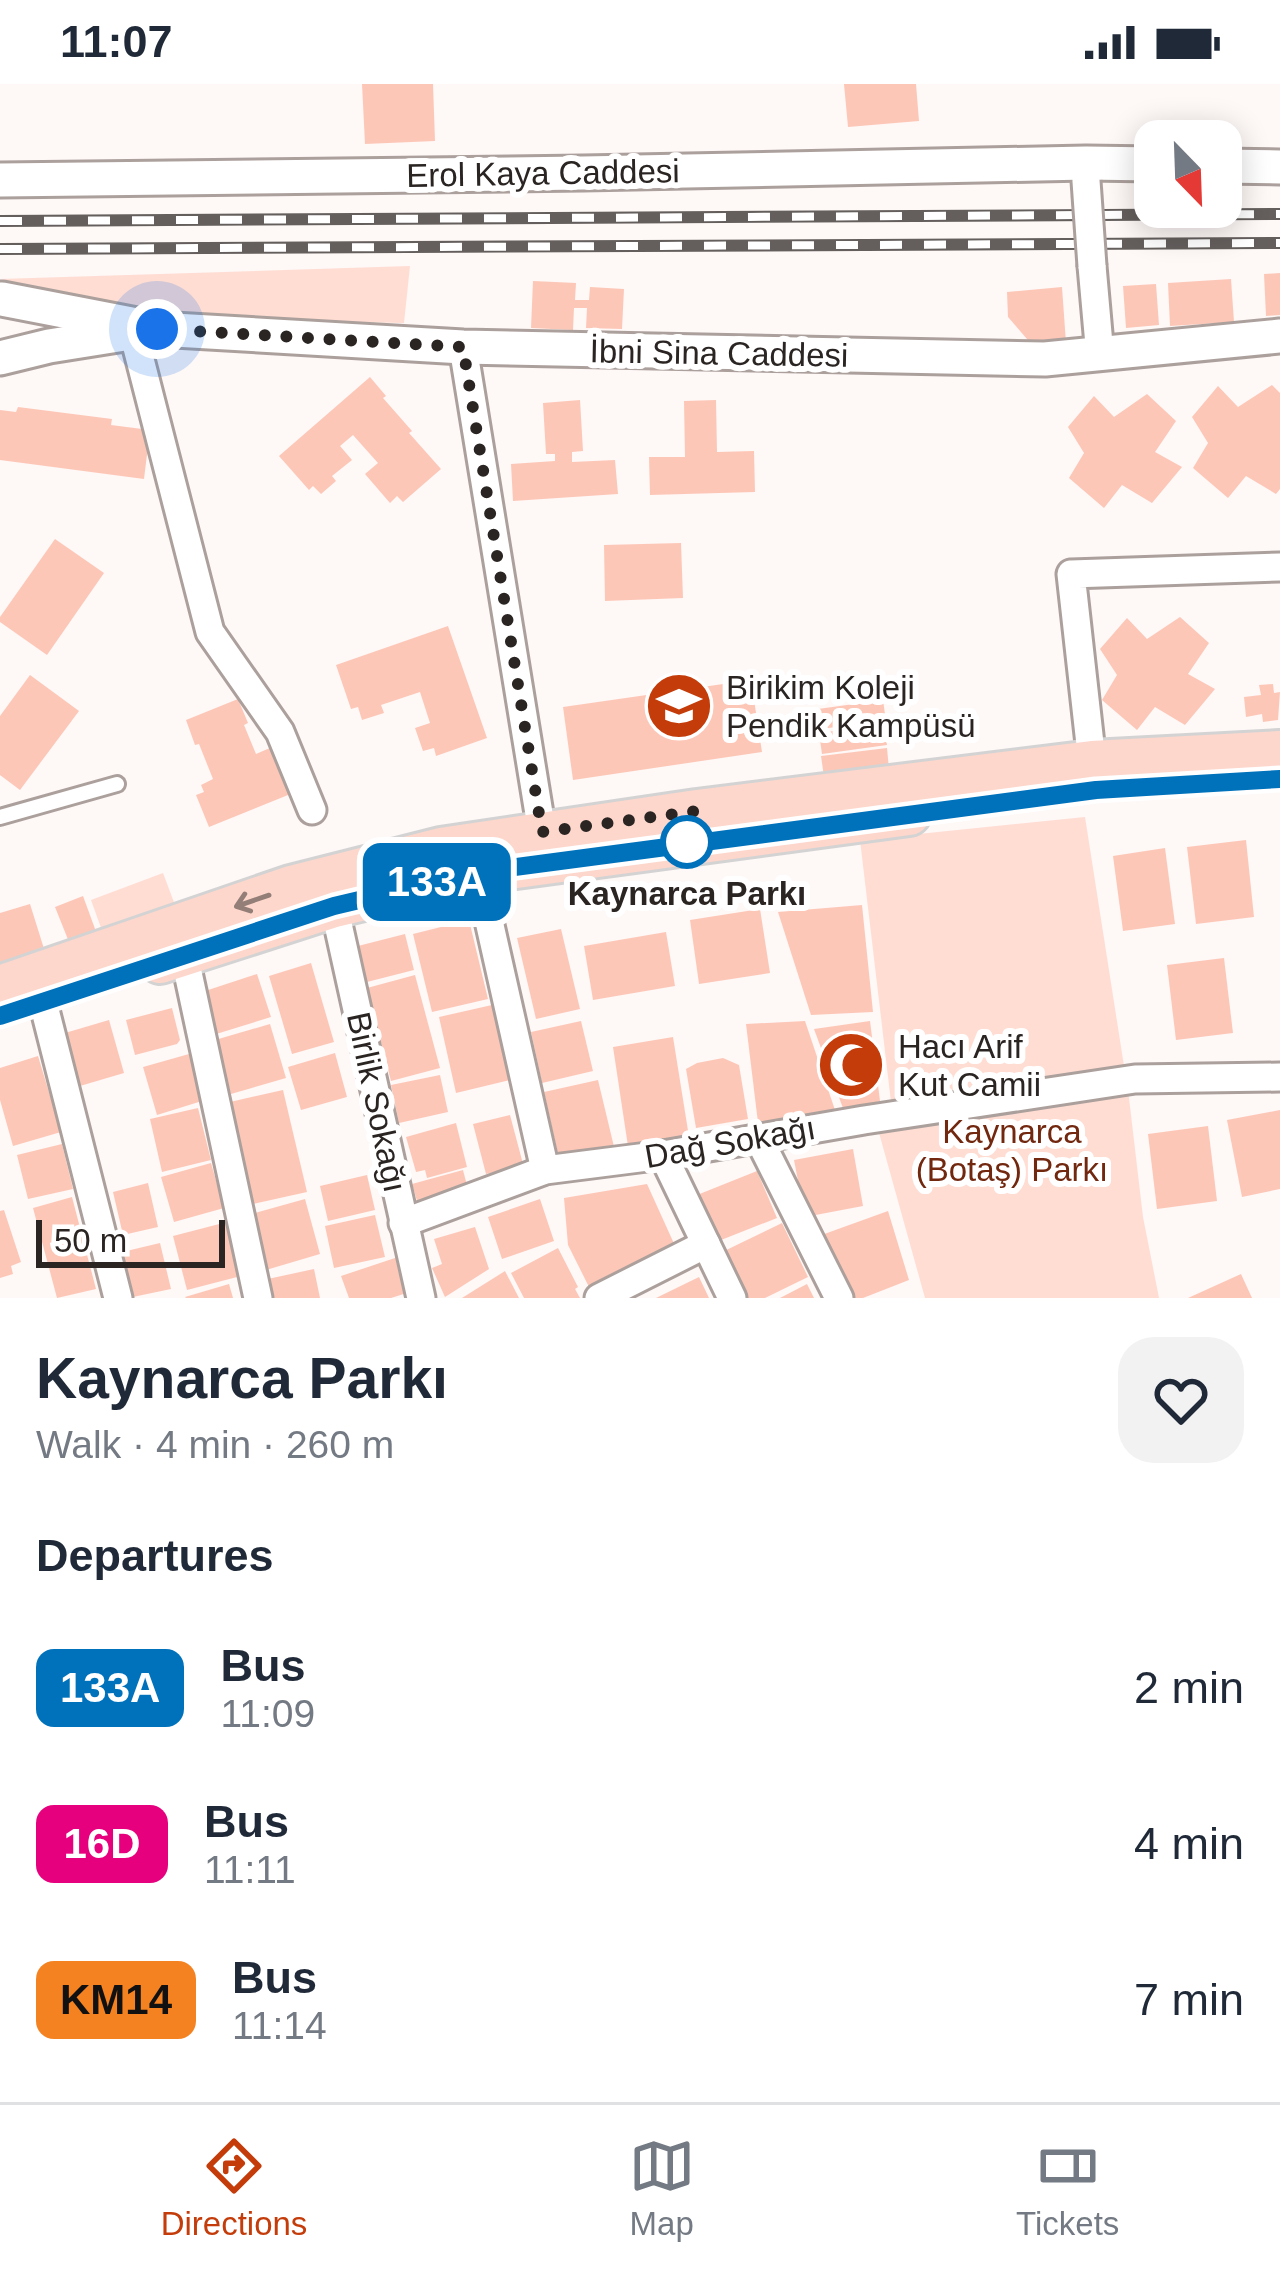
<!DOCTYPE html>
<meta charset="utf-8">
<style>
body{margin:0;font-family:Arial,sans-serif;background:#f2f2f3;color:#1f2937;height:100vh;display:flex;flex-direction:column;font-size:45px;white-space:nowrap}
*{box-sizing:border-box;margin:0}
p{font-size:39px;color:#747a83}
.icon{flex:none;width:66px;height:66px;fill:none;stroke:currentColor;stroke-width:2;stroke-linecap:round;stroke-linejoin:round}
.map{position:relative;height:1214px;overflow:hidden}
.drawer{display:flex;flex-direction:column;background:#fff;flex:1}
.drawer>*{flex:none}
.badge{padding:0 24px;border-radius:18px;font-size:42px;line-height:78px}
.needle{width:78px;rotate:157deg}
.tools{position:absolute;left:1134px;top:36px;display:grid;gap:24px}
.tools a{display:grid;place-items:center;width:108px;height:108px;border-radius:24px;background:#fff;box-shadow:0 6px 30px #0003;font-size:60px}
.scale{position:absolute;left:36px;bottom:30px;width:189px;box-sizing:border-box;padding-left:12px;border:6px solid #2a2523;border-top:0;font-size:33px;line-height:42px;white-space:nowrap;color:#2a2523;-webkit-text-stroke:9px #fff;paint-order:stroke}
.you{position:absolute;width:60px;height:60px;margin:-30px;border:9px solid #fff;border-radius:50%;background:#1a73e8;box-shadow:0 0 0 18px #1a73e833}
.map>.badge{position:absolute;translate:-50% -50%;box-shadow:0 0 0 6px #fff}
h2{padding:0 36px;font-size:45px;line-height:108px}
.round{display:grid;place-items:center;flex:none;width:126px;height:126px;border-radius:36px;background:#f2f2f3}
.head{display:flex;align-items:center;justify-content:space-between;height:204px;padding:0 36px}
h1{font-size:57px;font-weight:700;line-height:90px}
ul{padding:0;list-style:none}
li{display:flex;align-items:center;gap:36px;height:156px;padding:0 36px}
li div{flex:1}
li b{display:block;font-size:45px}
li em{font-style:normal}
li .badge{min-width:132px;font-weight:700;text-align:center}
.status{display:flex;justify-content:space-between;align-items:center;height:84px;padding:0 60px;background:#fff;direction:ltr}
.status svg{height:33px;fill:currentColor}
.tab-bar{display:flex;justify-content:space-around;align-items:center;height:168px;border-top:3px solid #e0e1e3;background:#fff;font-size:33px;color:#747a83}
.tab-bar a{display:grid;justify-items:center;gap:6px}
.tab-bar .current{color:#c43c0a}
.map>svg:first-child{display:block}
.green{fill:#ffddd3}
.building{fill:#fdc7b7}
.lines{fill:none;stroke-linecap:round;stroke-linejoin:round}
.service-casing{stroke:#aca09c;stroke-width:20}
.minor-casing{stroke:#aca09c;stroke-width:33}
.tertiary-casing{stroke:#aca09c;stroke-width:39}
.primary-casing{stroke:#d4d3d3;stroke-width:48}
.service{stroke:#fff;stroke-width:14}
.minor{stroke:#fff;stroke-width:27}
.tertiary{stroke:#fff;stroke-width:33}
.primary{stroke:#fdd7cc;stroke-width:42}
.rail-casing{stroke:#645f5d;stroke-width:12}
.rail{stroke:#fff;stroke-width:8;stroke-dasharray:22;stroke-linecap:butt}
.minor-bridge-casing{stroke:#aca09c;stroke-width:33;stroke-linecap:butt}
.minor-bridge{stroke:#fff;stroke-width:27}
.oneway{stroke:#947e78}
.line-casing{stroke:#fff;stroke-width:27}
.line{stroke:#0072bc;stroke-width:18}
.walk{stroke:#2a2523;stroke-width:12;stroke-dasharray:0 21.6}
.stop-dot{fill:#fff;stroke:#0072bc;stroke-width:6}
.labels{text-anchor:middle;dominant-baseline:central;stroke-width:12;stroke-linejoin:round;paint-order:stroke}
.street-label{font-size:33px;fill:#2a2523;stroke:#fff}
.poi-label{font-size:33px;fill:#2a2523;stroke:#fff;text-anchor:start}
.stop-label{font-size:33px;font-weight:bold;fill:#2a2523;stroke:#fff}
.park-label{font-size:33px;fill:#72270f;stroke:#fff}
</style>
<div class="status"><b>11:07</b><svg viewBox="0 0 49 12"><path d="M0 12V9h3v3zM5 12V6h3v6zM10 12V3h3v9zM15 12V0h3v12zM26 1h20v11H26zM47 4h2v5h-2z"/></svg></div>
<div class="map">
<svg width="1280" height="1214" viewBox="0 0 1280 1214">
<rect width="100%" height="100%" fill="#fef8f7"/>
<!-- green -->
<g class="green">
<path d="M410,182L404,239L160,234L0,195Z"/>
<path d="M1085,733L1129,1014L1143,1133L1159,1214H925L876,1038L891,1018L860,756Z"/>
<path d="M163,789L178,829L105,855L91,816Z"/>
</g>
<!-- building -->
<g class="building">
<path d="M362,0H433L435,57L365,60Z"/>
<path d="M844,0H916L919,37L848,43Z"/>
<path d="M1280,189V231L1266,232L1264,190Z"/>
<path d="M1231,195L1234,238L1170,242L1168,199Z"/>
<path d="M533,197L576,199L575,216H589L590,203L624,205L622,245L586,244L587,224H574L573,246L531,244Z"/>
<path d="M1156,200L1159,241L1126,244L1123,202Z"/>
<path d="M1062,203L1066,259L1033,262L1008,233L1007,208Z"/>
<path d="M370,293L386,312L383,314L412,347L409,349L441,385L403,418L397,412L390,419L365,390L378,379L353,351L340,362L352,376L332,392L336,397L321,410L313,402L309,406L279,372Z"/>
<path d="M1272,301L1280,309V405L1276,410L1246,392L1228,414L1193,384L1208,359L1192,333L1218,302L1238,323Z"/>
<path d="M1147,310L1176,337L1155,368L1182,383L1152,419L1122,401L1104,424L1069,394L1084,369L1068,343L1094,312L1114,333Z"/>
<path d="M580,316L583,367L572,368V378L615,376L618,410L513,417L511,380L555,377V370H546L543,319Z"/>
<path d="M716,316L717,368L754,367L755,408L650,411L649,373H685L684,317Z"/>
<path d="M18,323L112,335L111,341L150,346L144,395L0,376V326L16,328Z"/>
<path d="M55,455L104,489L47,571L0,538V533Z"/>
<path d="M681,459L683,514L605,517L604,461Z"/>
<path d="M1180,533L1209,559L1188,590L1215,605L1185,641L1155,623L1137,646L1102,616L1117,591L1100,565L1127,534L1147,555Z"/>
<path d="M448,542L487,654L436,672L434,664L423,667L415,644L430,639L420,608L381,621L384,629L362,636L358,623L351,625L336,581Z"/>
<path d="M30,591L79,627L20,706L0,691V632Z"/>
<path d="M751,596L762,668L573,696L563,623Z"/>
<path d="M1273,600L1274,609L1280,608L1278,636L1263,638L1262,630L1246,633L1244,613L1261,611L1259,601Z"/>
<path d="M238,615L248,639L244,641L256,670L279,660L298,707L209,743L196,711L204,708L201,701L213,695L199,660L195,661L186,636Z"/>
<path d="M883,616L886,637L820,645L818,625Z"/>
<path d="M884,640L887,661L822,670L819,649Z"/>
<path d="M887,664L889,685L824,693L821,672Z"/>
<path d="M1246,756L1254,833L1196,840L1187,763Z"/>
<path d="M1165,764L1175,840L1123,847L1113,772Z"/>
<path d="M83,812L98,853L71,863L55,823Z"/>
<path d="M30,820L45,868L0,882V829Z"/>
<path d="M862,821L873,928L811,931L778,828Z"/>
<path d="M760,825L770,889L699,900L690,836Z"/>
<path d="M469,836L488,915L432,928L413,850Z"/>
<path d="M561,845L580,925L536,935L517,854Z"/>
<path d="M666,848L675,902L593,916L584,862Z"/>
<path d="M405,850L414,886L363,899L354,863Z"/>
<path d="M1224,874L1233,949L1176,956L1167,881Z"/>
<path d="M311,879L334,958L292,970L269,892Z"/>
<path d="M257,890L271,933L213,951L199,909Z"/>
<path d="M415,891L440,984L391,997L367,904Z"/>
<path d="M492,921L510,996L456,1009L439,933Z"/>
<path d="M172,924L180,956L177,960L135,971L126,936Z"/>
<path d="M109,936L124,989L80,1002L65,949Z"/>
<path d="M581,937L593,987L542,999L531,948Z"/>
<path d="M805,937L838,1035L759,1047L746,940Z"/>
<path d="M870,937L880,1017L844,1027L814,945Z"/>
<path d="M270,940L286,994L231,1010L215,956Z"/>
<path d="M673,953L690,1059L629,1069L613,963Z"/>
<path d="M335,969L347,1013L301,1026L288,983Z"/>
<path d="M189,970L202,1017L157,1031L143,983Z"/>
<path d="M38,972L61,1048L13,1062L0,1016V984Z"/>
<path d="M723,974L739,981L748,1035L696,1044L686,985L697,979Z"/>
<path d="M440,991L448,1028L399,1039L391,1001Z"/>
<path d="M598,996L615,1067L560,1079L544,1008Z"/>
<path d="M283,1006L307,1108L253,1120L230,1018Z"/>
<path d="M198,1024L211,1076L162,1088L150,1035Z"/>
<path d="M1280,1026V1105L1242,1113L1227,1036Z"/>
<path d="M510,1031L523,1080L514,1083L515,1088L500,1092L499,1087L486,1090L473,1040Z"/>
<path d="M456,1039L467,1083L427,1094L425,1086L416,1088L406,1053Z"/>
<path d="M1208,1042L1217,1117L1157,1125L1148,1050Z"/>
<path d="M62,1060L73,1105L28,1115L17,1071Z"/>
<path d="M853,1065L863,1122L805,1133L794,1076Z"/>
<path d="M211,1079L224,1124L174,1138L161,1093Z"/>
<path d="M463,1086L470,1113L420,1127L412,1100Z"/>
<path d="M757,1087L777,1134L711,1160L692,1113Z"/>
<path d="M367,1091L375,1126L328,1137L320,1102Z"/>
<path d="M148,1099L158,1143L123,1151L113,1108Z"/>
<path d="M647,1100L676,1164L591,1207L568,1161L564,1114Z"/>
<path d="M72,1113L96,1205L57,1214L33,1124Z"/>
<path d="M305,1115L320,1170L266,1186L251,1130Z"/>
<path d="M540,1115L554,1157L502,1175L488,1133Z"/>
<path d="M4,1126L21,1178L11,1182L13,1190L0,1194V1127Z"/>
<path d="M888,1127L909,1196L863,1214H846L816,1153Z"/>
<path d="M375,1131L385,1173L334,1184L325,1142Z"/>
<path d="M227,1138L241,1192L187,1206L173,1152Z"/>
<path d="M782,1139L808,1193L765,1214H737L716,1171Z"/>
<path d="M475,1143L489,1185L445,1213L432,1184L442,1180L434,1155Z"/>
<path d="M160,1159L171,1205L128,1214L118,1169Z"/>
<path d="M558,1164L578,1203L575,1205L580,1214H524L511,1189Z"/>
<path d="M401,1172L413,1207L391,1214H349L341,1192Z"/>
<path d="M314,1185L320,1214H267L263,1196Z"/>
<path d="M505,1187L519,1214H462Z"/>
<path d="M1241,1190L1252,1214H1188Z"/>
<path d="M699,1193L709,1214H656Z"/>
<path d="M229,1200L233,1214H186L185,1213Z"/>
<path d="M807,1200L814,1214H780Z"/>
</g>
<g class="lines">
<defs>
<path id="service" d="M0,733L117,700"/>
<g id="minor">
<path d="M1092,182L1100,272"/>
<path d="M133,248L210,548L280,648L312,726"/>
<path d="M463,263L542,748"/>
<path d="M1092,678L1071,490L1280,483"/>
<path d="M478,788L545,1086"/>
<path d="M334,822L421,1214"/>
<path d="M184,870L258,1214"/>
<path d="M43,918L118,1214"/>
<path d="M758,1053L839,1214"/>
<path d="M663,1071L732,1214"/>
<path d="M403,1139L545,1086L663,1071L864,1036L1135,995L1280,993"/>
<path d="M599,1214L706,1160"/>
</g>
<g id="tertiary">
<path d="M1221,82L1280,83"/>
<path d="M0,96L583,89L1086,79L1155,80"/>
<path d="M2,215L157,245L463,263L1045,275L1280,252"/>
<path d="M0,274L49,262L137,248"/>
</g>
<g id="primary">
<path d="M160,878L334,822L478,788L909,730"/>
<path d="M0,903L291,803L441,765L697,727L1092,678L1280,668"/>
</g>
</defs>
<!-- service casing -->
<use href="#service" class="service-casing"/>
<!-- minor casing -->
<use href="#minor" class="minor-casing"/>
<!-- tertiary casing -->
<use href="#tertiary" class="tertiary-casing"/>
<!-- primary casing -->
<use href="#primary" class="primary-casing"/>
<!-- service -->
<use href="#service" class="service"/>
<!-- minor -->
<use href="#minor" class="minor"/>
<!-- tertiary -->
<use href="#tertiary" class="tertiary"/>
<!-- primary -->
<use href="#primary" class="primary"/>
<defs>
<g id="rail">
<path d="M0,137L1280,130"/>
<path d="M0,165L1280,159"/>
</g>
</defs>
<!-- rail casing -->
<use href="#rail" class="rail-casing"/>
<!-- rail -->
<use href="#rail" class="rail"/>
<defs>
<path id="minor-bridge" d="M1086,97L1092,182"/>
</defs>
<!-- minor-bridge casing -->
<use href="#minor-bridge" class="minor-bridge-casing"/>
<!-- minor-bridge -->
<use href="#minor-bridge" class="minor-bridge"/>
</g>
<!-- one-way arrows -->
<defs><path id="oneway-shaft" d="M-6 0H5M1.5-3L5.5 0L1.5 3" fill="none" stroke-width="1.6" stroke-linecap="round" stroke-linejoin="round" transform="scale(3)"/></defs>
<use class="oneway" href="#oneway-shaft" transform="translate(252 817) rotate(161)"/>
<g class="lines">
<defs>
<path id="line" d="M0,932L334,822L478,788L1096,706L1280,695"/>
</defs>
<!-- line casing -->
<use href="#line" class="line-casing"/>
<!-- line -->
<use href="#line" class="line"/>
<!-- walk -->
<path class="walk" d="M157,245L463,263L542,748L697,727L687,758"/>
</g>
<!-- icons -->
<defs>
<symbol id="school-disc" viewBox="-11 -11 22 22"><circle r="9.5" fill="#c43c0a" stroke="#fff"/><path d="M0-5L7-2L0 1L-7-2ZM-4 1L0 2.5L4 1V4Q0 6-4 4Z" fill="#fff"/></symbol>
<symbol id="mosque-disc" viewBox="-11 -11 22 22"><circle r="9.5" fill="#c43c0a" stroke="#fff"/><path d="M3.5-4.9A6 6 0 1 0 3.5 4.9A5 5 0 1 1 3.5-4.9Z" fill="#fff"/></symbol>
</defs>
<g fill-rule="evenodd">
<use href="#school-disc" x="641" y="584" width="76" height="76"/>
<use href="#mosque-disc" x="813" y="943" width="76" height="76"/>
</g>
<!-- markers -->
<circle class="stop-dot" cx="687" cy="758" r="24"/>
<g class="labels">
<!-- street labels -->
<g class="street-label">
<text transform="translate(543 89) rotate(-1)">Erol Kaya Caddesi</text>
<text transform="translate(719 269) rotate(1)">İbni Sina Caddesi</text>
<text transform="translate(377 1018) rotate(78)">Birlik Sokağı</text>
<text transform="translate(730 1058) rotate(-10)">Dağ Sokağı</text>
</g>
<!-- poi labels -->
<g class="poi-label">
<text x="726" y="603">Birikim Koleji<tspan x="726" dy="38">Pendik Kampüsü</tspan></text>
<text x="898" y="962">Hacı Arif<tspan x="898" dy="38">Kut Camii</tspan></text>
</g>
<!-- stop labels -->
<g class="stop-label">
<text x="687" y="809">Kaynarca Parkı</text>
</g>
<!-- park labels -->
<g class="park-label">
<text x="1012" y="1047">Kaynarca<tspan x="1012" dy="38">(Botaş) Parkı</tspan></text>
</g>
</g>
</svg>
<div class="tools">
<a><svg class="needle" viewBox="-14 -14 28 28"><path d="M0-13l5 13h-10z" fill="#e53935"/><path d="M0 13l5-13h-10z" fill="#747a83"/></svg></a>
</div>
<div class="scale">50 m</div>
<div class="you" style="left:157px;top:245px"></div>
<b class="badge" style="left:437px;top:798px;background:#0072bc;color:#fff">133A</b>
</div>
<section class="drawer">
<div class="head"><div><h1>Kaynarca Parkı</h1><p>Walk · 4 min · 260 m</p></div><a class="round"><svg class="icon" aria-label="heart" viewBox="0 0 24 24"><path d="M12 20l-8-8c-3-5 5-10 8-4 3-6 11-1 8 4z"/></svg></a></div>
<h2>Departures</h2>
<ul>
<li><span class="badge" style="background:#0072bc;color:#fff">133A</span><div><b>Bus</b><p>11:09</p></div><em>2 min</em></li>
<li><span class="badge" style="background:#e6007e;color:#fff">16D</span><div><b>Bus</b><p>11:11</p></div><em>4 min</em></li>
<li><span class="badge" style="background:#f58220;color:#111">KM14</span><div><b>Bus</b><p>11:14</p></div><em>7 min</em></li>
</ul>
</section>
<nav class="tab-bar">
<a class="current"><svg class="icon" aria-label="directions" viewBox="0 0 24 24"><path d="M12 3l9 9-9 9-9-9zM9 14v-3h6M13 9l2 2-2 2"/></svg>Directions</a>
<a><svg class="icon" aria-label="map" viewBox="0 0 24 24"><path d="M3 6l6-2 6 2 6-2v14l-6 2-6-2-6 2zM9 4v14M15 6v14"/></svg>Map</a>
<a><svg class="icon" aria-label="tickets" viewBox="0 0 24 24"><path d="M3 7h18v10H3zM15 7v10"/></svg>Tickets</a>
</nav>
